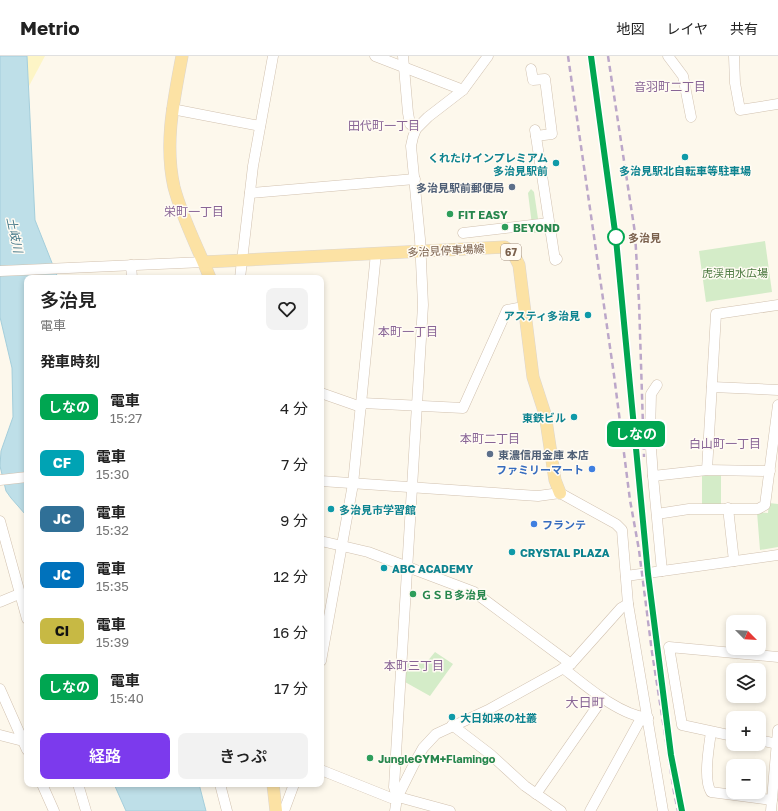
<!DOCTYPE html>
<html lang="ja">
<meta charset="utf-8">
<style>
body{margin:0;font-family:"Golos Text","Noto Sans JP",sans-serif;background:#f2f2f2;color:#222;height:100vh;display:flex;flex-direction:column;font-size:15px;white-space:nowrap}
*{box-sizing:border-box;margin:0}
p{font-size:13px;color:#767676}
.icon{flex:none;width:22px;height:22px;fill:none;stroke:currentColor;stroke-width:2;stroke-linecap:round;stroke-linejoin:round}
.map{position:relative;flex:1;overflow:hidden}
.side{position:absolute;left:24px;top:219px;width:300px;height:512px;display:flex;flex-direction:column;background:#fff;border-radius:8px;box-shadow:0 2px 6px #0003}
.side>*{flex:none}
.badge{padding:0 8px;border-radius:6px;font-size:14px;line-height:26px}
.needle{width:26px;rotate:114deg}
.tools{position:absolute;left:726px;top:559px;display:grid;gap:8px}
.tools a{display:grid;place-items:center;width:40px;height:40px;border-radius:8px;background:#fff;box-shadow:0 2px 6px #0003;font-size:20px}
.map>.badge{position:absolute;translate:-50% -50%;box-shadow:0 0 0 2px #fff}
h2{padding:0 16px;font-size:15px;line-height:36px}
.round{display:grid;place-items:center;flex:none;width:42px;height:42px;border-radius:8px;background:#f2f2f2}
.head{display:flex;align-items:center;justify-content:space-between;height:68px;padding:0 16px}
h1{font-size:19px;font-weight:600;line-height:30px}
.cta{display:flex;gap:8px;margin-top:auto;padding:8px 16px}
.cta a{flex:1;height:46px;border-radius:8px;background:#7c3aed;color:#fff;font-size:16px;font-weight:600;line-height:46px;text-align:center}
.cta a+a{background:#f2f2f2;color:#222}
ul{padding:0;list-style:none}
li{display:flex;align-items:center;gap:12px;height:56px;padding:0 16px}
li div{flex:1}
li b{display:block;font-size:15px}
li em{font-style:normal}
li .badge{min-width:44px;font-weight:700;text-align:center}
header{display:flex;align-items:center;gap:24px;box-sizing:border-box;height:56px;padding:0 20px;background:#fff;border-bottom:1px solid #e0e0e0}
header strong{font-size:19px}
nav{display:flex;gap:22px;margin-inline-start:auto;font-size:14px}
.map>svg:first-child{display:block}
.green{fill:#d4ecc8}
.sand{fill:#fdf5c6}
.water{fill:#bedfe8;stroke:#a4cedb}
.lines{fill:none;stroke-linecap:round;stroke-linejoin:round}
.minor-casing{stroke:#d1c1af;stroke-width:11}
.major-casing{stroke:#dcd6d0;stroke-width:13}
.minor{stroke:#fff;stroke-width:10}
.major{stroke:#fce2a4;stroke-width:12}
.rail{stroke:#bca7c9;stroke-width:2.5;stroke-dasharray:6 4;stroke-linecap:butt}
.line-casing{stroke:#fff;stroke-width:9}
.line{stroke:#00a651;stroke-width:6}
.culture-dot{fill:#0f9aa8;stroke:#fffbf3;stroke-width:1.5}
.service-dot{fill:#5c6f8a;stroke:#fffbf3;stroke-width:1.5}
.leisure-dot{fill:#2e9e5b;stroke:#fffbf3;stroke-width:1.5}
.stop-dot{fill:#fff;stroke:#00a651;stroke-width:2}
.shop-dot{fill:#3f7fe0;stroke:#fffbf3;stroke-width:1.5}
.labels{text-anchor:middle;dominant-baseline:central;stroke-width:3;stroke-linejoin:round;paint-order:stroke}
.shield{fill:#fffbf3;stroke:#a28e7e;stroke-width:1}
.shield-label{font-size:10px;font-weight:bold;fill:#7a604c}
.culture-label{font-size:11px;font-weight:bold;fill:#0d838f;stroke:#fffbf3;text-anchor:start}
.service-label{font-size:11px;font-weight:bold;fill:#4e5e75;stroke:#fffbf3;text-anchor:end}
.leisure-label{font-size:11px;font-weight:bold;fill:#27864d;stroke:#fffbf3;text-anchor:start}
.stop-label{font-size:11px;font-weight:bold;fill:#7a604c;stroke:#fffbf3;text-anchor:start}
.street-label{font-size:11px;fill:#7a604c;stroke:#fffbf3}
.park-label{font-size:11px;fill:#4d7a41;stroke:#fffbf3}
.shop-label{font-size:11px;font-weight:bold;fill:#366cbe;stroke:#fffbf3;text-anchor:end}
.neighbourhood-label{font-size:12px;fill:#896596;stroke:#fffbf3}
.water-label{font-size:12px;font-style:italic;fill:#427687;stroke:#fffbf3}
.quarter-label{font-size:13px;fill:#896596;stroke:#fffbf3}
</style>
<header>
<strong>Metrio</strong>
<nav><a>地図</a><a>レイヤ</a><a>共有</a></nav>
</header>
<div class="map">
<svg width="778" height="755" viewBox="0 0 778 755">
<rect width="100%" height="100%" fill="#fdf8ec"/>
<!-- green -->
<g class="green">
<path d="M531,133L534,136L540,176L533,177L528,137Z"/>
<path d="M765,185L772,236L706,246L699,195Z"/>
<rect x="702" y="418" width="19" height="30"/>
<path d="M769,447L778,448V491L760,494L757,456L768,457Z"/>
<path d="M435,596L453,608L430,640L405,626L406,605L426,607Z"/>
</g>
<!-- sand -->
<path class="sand" d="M27,0H45L29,30Z"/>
<!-- water -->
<g class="water">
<path d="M0,0H27L35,164L58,222H27V464L25,458L11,442L6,435L0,410L1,395L13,361L12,312L0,261Z"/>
<path d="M114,728H199L206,755H126Z"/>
</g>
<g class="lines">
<defs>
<g id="minor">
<path d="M375,0L463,34L488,0"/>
<path d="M403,0L408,57L410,68L416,73"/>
<path d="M668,0L683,20L691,61"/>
<path d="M734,0L735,27L740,54L778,48"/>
<path d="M531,13L533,24L545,23L552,78L536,80"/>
<path d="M172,53L260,70"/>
<path d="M535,74L555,204L557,203"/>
<path d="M250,137L415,123"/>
<path d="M463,177L549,167"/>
<path d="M131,209L132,222"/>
<path d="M0,215L204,206"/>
<path d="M240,222L253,110L273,0"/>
<path d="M712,331L778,334"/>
<path d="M321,337L361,351"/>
<path d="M362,347L463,352L507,254L523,251"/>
<path d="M707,414L716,258L778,249"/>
<path d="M653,420L650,378L651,338L657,329"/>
<path d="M0,424L27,421"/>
<path d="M321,425L538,440L560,437L616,468L622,474L628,548L663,755"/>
<path d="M728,452L734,505"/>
<path d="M657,458L689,453H758L765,449L778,349"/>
<path d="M0,465L27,563"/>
<path d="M321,485L368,496L474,536L571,608"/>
<path d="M662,515L653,420L707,414L770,415"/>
<path d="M626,520L778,499"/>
<path d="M0,546L19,538"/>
<path d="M321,605L353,428L376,197"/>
<path d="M563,612C586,630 619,659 648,662"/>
<path d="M0,633L27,694"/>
<path d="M452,669L490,698L525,730L561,755"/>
<path d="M711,676C709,691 703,723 711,736L772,744"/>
<path d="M0,679L23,685"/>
<path d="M733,680L682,669L669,591L778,601"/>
<path d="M759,684L778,688"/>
<path d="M321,714L391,742H402L450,755"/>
<path d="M42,728L54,755"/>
<path d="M78,728L86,755"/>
<path d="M220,728L227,755"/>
<path d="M536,738L603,642"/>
<path d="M397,742L414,708L423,692L436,678L488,654L571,608L621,552L628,548"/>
<path d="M284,755L294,728"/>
<path d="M395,755L397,742L394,731L423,249L420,183L411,90L413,81L416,73L428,61L463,34"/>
<path d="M590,755L639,666L648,662"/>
<path d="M771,755L778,674"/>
</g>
<g id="major">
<path d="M182,0C174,43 164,87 174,131C182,162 198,192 210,222"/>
<path d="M204,206L505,191L514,199L519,209L533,321L545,358L555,424L560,437"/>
<path d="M273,728L276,755"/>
</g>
</defs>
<!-- minor casing -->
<use href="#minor" class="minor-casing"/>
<!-- major casing -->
<use href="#major" class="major-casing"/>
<!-- minor -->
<use href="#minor" class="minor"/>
<!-- major -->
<use href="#major" class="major"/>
<!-- rail -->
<g class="rail">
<path d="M568,0L614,319L630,444L639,494L652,596L674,736L678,755"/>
<path d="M591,0L616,183L645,488L662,624"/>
<path d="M608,0L635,177L639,246L644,401"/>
</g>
</g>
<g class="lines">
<defs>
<path id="line" d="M591,0L616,183L648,518L671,699L682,755"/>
</defs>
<!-- line casing -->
<use href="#line" class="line-casing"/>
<!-- line -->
<use href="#line" class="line"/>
</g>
<!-- markers -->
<g class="culture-dot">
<circle cx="685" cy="101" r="4"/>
<circle cx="556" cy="107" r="4"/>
<circle cx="588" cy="259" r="4"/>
<circle cx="574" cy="361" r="4"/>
<circle cx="331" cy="453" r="4"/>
<circle cx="512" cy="496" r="4"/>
<circle cx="384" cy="512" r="4"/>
<circle cx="452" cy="661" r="4"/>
</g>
<g class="service-dot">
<circle cx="512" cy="131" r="4"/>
<circle cx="490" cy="398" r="4"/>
</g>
<g class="leisure-dot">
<circle cx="450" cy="158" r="4"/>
<circle cx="505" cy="171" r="4"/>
<circle cx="413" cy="538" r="4"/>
<circle cx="370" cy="702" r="4"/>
</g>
<circle class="stop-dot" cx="616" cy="181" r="8"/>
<g class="shop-dot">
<circle cx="592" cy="413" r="4"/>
<circle cx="534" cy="468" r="4"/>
</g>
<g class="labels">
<!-- shield labels -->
<rect class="shield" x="501" y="188" width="20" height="16" rx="3"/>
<g class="shield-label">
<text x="511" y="196">67</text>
</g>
<!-- culture labels -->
<g class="culture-label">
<text x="548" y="101" text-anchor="end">くれたけインプレミアム<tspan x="548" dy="13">多治見駅前</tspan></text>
<text x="685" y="114" text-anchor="middle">多治見駅北自転車等駐車場</text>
<text x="580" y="259" text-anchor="end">アスティ多治見</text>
<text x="566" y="361" text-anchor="end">東鉄ビル</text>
<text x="339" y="453">多治見市学習館</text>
<text x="520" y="496">CRYSTAL PLAZA</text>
<text x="392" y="512">ABC ACADEMY</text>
<text x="460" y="661">大日如来の社叢</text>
</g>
<!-- service labels -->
<g class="service-label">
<text x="504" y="131">多治見駅前郵便局</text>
<text x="498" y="398" text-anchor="start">東濃信用金庫 本店</text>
</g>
<!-- leisure labels -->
<g class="leisure-label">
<text x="458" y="158">FIT EASY</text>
<text x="513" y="171">BEYOND</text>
<text x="421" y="538">ＧＳＢ多治見</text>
<text x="378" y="702">JungleGYM+Flamingo</text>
</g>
<!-- stop labels -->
<g class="stop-label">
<text x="628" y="181">多治見</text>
</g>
<!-- street labels -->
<g class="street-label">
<text transform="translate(446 194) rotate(-3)">多治見停車場線</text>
</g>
<!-- park labels -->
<g class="park-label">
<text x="735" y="216">虎渓用水広場</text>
</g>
<!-- shop labels -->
<g class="shop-label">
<text x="584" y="413">ファミリーマート</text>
<text x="542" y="468" text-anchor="start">フランテ</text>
</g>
<!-- neighbourhood labels -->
<g class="neighbourhood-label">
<text x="670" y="30">音羽町二丁目</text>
<text x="384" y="69">田代町一丁目</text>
<text x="194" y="155">栄町一丁目</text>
<text x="408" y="275">本町一丁目</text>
<text x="490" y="382">本町二丁目</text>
<text x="725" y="387">白山町一丁目</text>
<text x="414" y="609">本町三丁目</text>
</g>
<!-- water labels -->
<g class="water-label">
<text transform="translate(15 179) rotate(78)">土岐川</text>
</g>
<!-- quarter labels -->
<g class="quarter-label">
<text x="585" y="646">大日町</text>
</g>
</g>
</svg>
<div class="tools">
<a><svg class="needle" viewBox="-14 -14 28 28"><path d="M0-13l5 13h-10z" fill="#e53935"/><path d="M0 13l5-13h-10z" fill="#767676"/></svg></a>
<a><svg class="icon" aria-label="layers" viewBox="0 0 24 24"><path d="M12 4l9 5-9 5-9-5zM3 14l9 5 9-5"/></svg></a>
<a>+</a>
<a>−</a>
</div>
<b class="badge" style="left:636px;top:378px;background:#00a651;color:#fff">しなの</b>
<section class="side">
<div class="head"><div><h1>多治見</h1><p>電車</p></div><a class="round"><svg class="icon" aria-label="heart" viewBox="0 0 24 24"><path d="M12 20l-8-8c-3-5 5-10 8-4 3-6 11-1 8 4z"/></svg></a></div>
<h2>発車時刻</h2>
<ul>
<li><span class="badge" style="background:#00a651;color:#fff">しなの</span><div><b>電車</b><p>15:27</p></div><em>4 分</em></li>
<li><span class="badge" style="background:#00a3b4;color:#fff">CF</span><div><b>電車</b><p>15:30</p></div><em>7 分</em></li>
<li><span class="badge" style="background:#307097;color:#fff">JC</span><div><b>電車</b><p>15:32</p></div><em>9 分</em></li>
<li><span class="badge" style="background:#0072bc;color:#fff">JC</span><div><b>電車</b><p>15:35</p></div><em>12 分</em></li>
<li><span class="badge" style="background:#c7b944;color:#111">CI</span><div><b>電車</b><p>15:39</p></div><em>16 分</em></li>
<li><span class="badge" style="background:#00a651;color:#fff">しなの</span><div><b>電車</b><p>15:40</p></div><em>17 分</em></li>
</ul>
<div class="cta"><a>経路</a><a>きっぷ</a></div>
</section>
</div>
